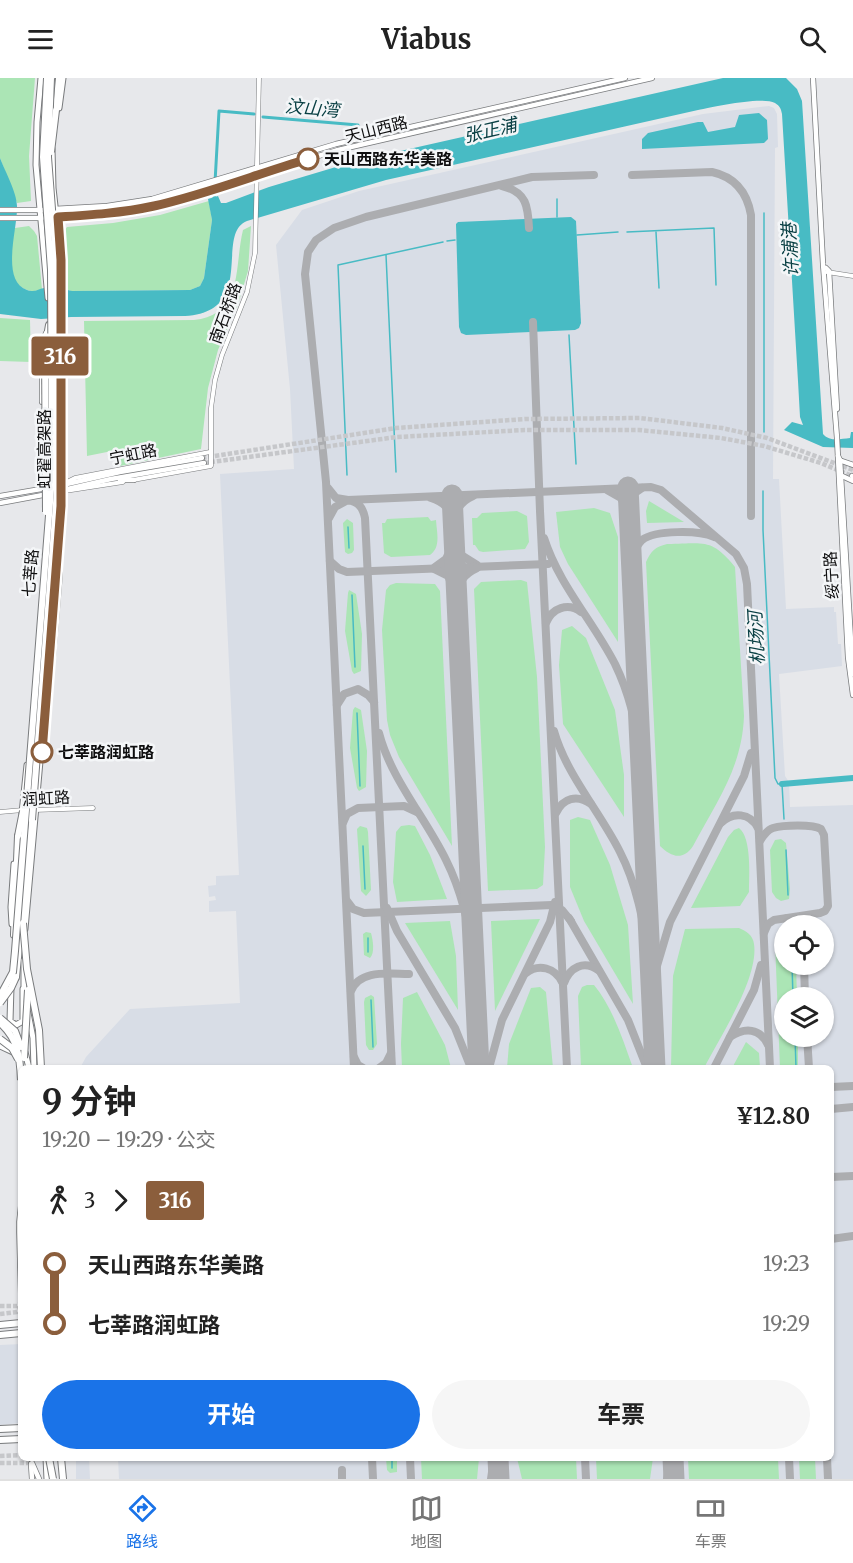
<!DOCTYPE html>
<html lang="zh">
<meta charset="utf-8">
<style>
body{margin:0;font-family:Merriweather,"Noto Sans SC",serif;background:#f6f6f6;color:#222;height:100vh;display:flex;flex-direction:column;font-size:22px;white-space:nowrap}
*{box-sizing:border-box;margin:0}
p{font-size:20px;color:#767676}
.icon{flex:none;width:33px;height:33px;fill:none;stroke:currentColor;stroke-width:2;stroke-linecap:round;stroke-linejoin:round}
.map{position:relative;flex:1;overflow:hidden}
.side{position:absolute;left:18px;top:987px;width:816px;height:396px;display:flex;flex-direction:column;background:#fff;border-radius:9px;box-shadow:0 2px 4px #0004}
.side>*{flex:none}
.badge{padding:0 12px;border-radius:4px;font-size:21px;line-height:39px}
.fabs{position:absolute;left:774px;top:837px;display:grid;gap:12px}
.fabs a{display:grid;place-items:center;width:60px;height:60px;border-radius:50%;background:#fff;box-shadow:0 2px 4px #0004;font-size:30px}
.map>.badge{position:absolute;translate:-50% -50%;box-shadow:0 0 0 3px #fff}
.legs{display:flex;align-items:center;gap:9px;height:66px;padding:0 24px;font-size:20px}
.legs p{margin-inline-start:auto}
.headline{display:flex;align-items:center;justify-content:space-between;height:102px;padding:0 24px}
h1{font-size:33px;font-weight:700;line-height:45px}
.primary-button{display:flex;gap:12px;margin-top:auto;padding:12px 24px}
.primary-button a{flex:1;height:69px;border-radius:36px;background:#1a73e8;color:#fff;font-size:24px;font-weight:700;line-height:69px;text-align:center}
.primary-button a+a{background:#f6f6f6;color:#222}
ul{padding:0 24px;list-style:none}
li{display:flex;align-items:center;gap:21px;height:60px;font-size:22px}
li i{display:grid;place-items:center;width:9px;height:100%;margin:0 8px;background:currentColor}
li i::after{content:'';width:15px;height:15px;margin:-8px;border:4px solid;border-radius:50%;background:#fff}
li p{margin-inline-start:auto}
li:first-child i{background:linear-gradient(#0000 50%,currentColor 0)}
li:last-child i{background:linear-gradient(currentColor 50%,#0000 0)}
header{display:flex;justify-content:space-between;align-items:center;height:78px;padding:0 24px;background:#fff;font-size:27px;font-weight:700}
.dock{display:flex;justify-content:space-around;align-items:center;height:84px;border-top:2px solid #e0e0e0;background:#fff;font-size:16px;color:#767676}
.dock a{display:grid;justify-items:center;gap:3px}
.dock .on{color:#1a73e8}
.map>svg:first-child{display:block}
.built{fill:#d8dde6;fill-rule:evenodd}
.green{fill:#abe5b5}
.water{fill:#48bbc4}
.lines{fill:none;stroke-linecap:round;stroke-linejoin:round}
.stream{stroke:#48bbc4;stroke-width:1.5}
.canal{stroke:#48bbc4;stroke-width:3}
.river{stroke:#48bbc4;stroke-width:6}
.taxiway{stroke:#acadb0;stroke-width:8}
.runway{stroke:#acadb0;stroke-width:21}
.secondary-tunnel{stroke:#c6c7ca;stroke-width:4.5;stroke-dasharray:4.5 2;stroke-linecap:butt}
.tertiary-casing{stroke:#797b7d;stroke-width:5}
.secondary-casing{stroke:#797b7d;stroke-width:6}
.primary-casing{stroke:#797b7d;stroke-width:7}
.trunk-casing{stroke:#797b7d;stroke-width:8}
.tertiary{stroke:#fff;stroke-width:4}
.secondary{stroke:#fff;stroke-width:4.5}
.primary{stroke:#fff;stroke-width:5}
.trunk{stroke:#fff;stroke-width:6}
.trunk-bridge-casing{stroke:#797b7d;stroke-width:8;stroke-linecap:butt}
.trunk-bridge{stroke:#fff;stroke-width:6}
.line-1-casing{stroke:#fff;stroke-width:14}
.line-1{stroke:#8b5e3c;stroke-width:9}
.stop-1-dot{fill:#fff;stroke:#8b5e3c;stroke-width:3}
.labels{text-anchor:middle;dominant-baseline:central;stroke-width:5;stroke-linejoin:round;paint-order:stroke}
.street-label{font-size:16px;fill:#0e0e0f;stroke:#f4f6f8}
.stop-label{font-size:16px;font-weight:bold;fill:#0e0e0f;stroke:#f4f6f8;text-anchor:start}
.water-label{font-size:18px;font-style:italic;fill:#0a4044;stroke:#f4f6f8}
</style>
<header><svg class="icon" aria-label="menu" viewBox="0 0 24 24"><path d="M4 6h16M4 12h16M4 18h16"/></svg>Viabus<svg class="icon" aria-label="search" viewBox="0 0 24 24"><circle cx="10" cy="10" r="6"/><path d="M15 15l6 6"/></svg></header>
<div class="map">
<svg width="853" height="1401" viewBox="0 0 853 1401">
<rect width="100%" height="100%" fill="#e7e8eb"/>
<!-- built -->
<g class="built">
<path d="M769,28L774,30L777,36L778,69L775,70L773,401H779L786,531L834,529V534H836L838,566H841L842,588L779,596L785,698L789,704L790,729L853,727V1401H119L118,1380H831V990H80L86,979L130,931L240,925L236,833L209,834V823L216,822L215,818L209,819L208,808L216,807V798L239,797L220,396L294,391L290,311L276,167L302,132L359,113L703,36ZM784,848H824V886H784ZM784,920H824V958H784Z"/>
<path d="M21,1266V1345L0,1347V1267Z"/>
<path d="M76,1380H89L90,1401H76Z"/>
</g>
<!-- green -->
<g class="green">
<path d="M0,0H35L29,78L31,123L17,125L0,80Z"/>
<path d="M209,123L212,142L204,200L200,208L190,212L71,213L66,211C68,196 59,158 67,149L113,145L160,137Z"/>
<path d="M29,148L34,153L37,158L42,211C35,214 30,214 23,210C4,199 11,174 13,155L15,150Z"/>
<path d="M251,148L248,193L238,226L218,272L208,310L201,371L120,388L117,372L87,378L84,243L194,242C244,237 234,188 243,152Z"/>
<path d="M0,240L30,242L31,284L0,283Z"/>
<path d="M649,423L684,444L647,445L646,433Z"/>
<path d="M594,430L610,435L618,459V564L568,486L560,469L556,434Z"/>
<path d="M517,433L527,438L529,464L525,471L483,474L479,473L475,467H473L472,440H477L482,435Z"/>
<path d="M428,439L431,443L436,442C437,456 441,469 430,477L391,479L384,475L382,445H385L387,441Z"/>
<path d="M347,441L353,445L354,472L352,475L348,476L345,474L343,445Z"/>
<path d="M667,466C703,466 711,459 735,489L744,638C742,690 717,723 693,768C683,783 671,779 660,768L646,484C651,473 655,469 667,466Z"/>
<path d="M521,502L527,504L537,599L545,769L543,807L537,811L488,813L474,511L481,504Z"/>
<path d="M396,505L435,506L440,513L452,768L399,679L390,657L387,642L382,552L386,512L390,507Z"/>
<path d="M349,512L356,516L362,556L361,593L354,596L352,593L345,553L348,515Z"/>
<path d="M572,548L586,560L615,632L624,697V739L563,646L559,587L562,552Z"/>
<path d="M355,629L361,632L367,673L366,709L359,713L357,710L350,670L353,632Z"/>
<path d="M578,739L590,742L610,787L628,847L633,926L584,843L570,809V742Z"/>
<path d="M409,747L415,748L430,777L447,821L397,824L393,804L396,754L401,748Z"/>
<path d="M360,748L367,750L368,754L371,812L366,818L361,813L357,751Z"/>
<path d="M739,750C752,760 749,799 749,814L740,828L691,830L728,759L734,752Z"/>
<path d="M781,761L786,765L790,811L789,821L781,823L776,820L772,814L770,772L775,762Z"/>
<path d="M540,841L495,933L491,843Z"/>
<path d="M450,843L456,878L458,932L405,845Z"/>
<path d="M739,850C746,853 753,857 754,866C759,900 720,959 704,990H671L673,898L685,851Z"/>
<path d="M366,854L371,855C373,862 375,875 370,880L364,877L363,856Z"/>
<path d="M780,857H784V886L796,887L797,919L784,920V958L798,959V990H780L775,864Z"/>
<path d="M587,907H594C613,930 623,962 633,990H581L578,918L582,909Z"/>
<path d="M540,909L546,914L553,990H507L509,966L531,910Z"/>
<path d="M417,914L445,967L451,990H402L401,966L403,920Z"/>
<path d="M371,917L374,919L377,966L373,972H369L366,967L364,924L365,920Z"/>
<path d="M746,964L759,975L760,990H732Z"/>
<path d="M386,1380H397V1394L390,1395L387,1392Z"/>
<path d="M421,1380H479L477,1401H422Z"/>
<path d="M517,1380H576L577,1401H522Z"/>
<path d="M596,1380H653L650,1401H597Z"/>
<path d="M688,1380H778L779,1401H689Z"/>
<path d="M799,1380H815L816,1401H800Z"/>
</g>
<!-- water -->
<g class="water">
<path d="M723,0H786L797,11L802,23L823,356C830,364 840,361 850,360L851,354H853V370L823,369L784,352L792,344L803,347L800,339L798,303L782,36C781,31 780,28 775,25C761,18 714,29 698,32L386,102L247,143C214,156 258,234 185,238L71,239L41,241L0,236V80C5,93 17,115 17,128C18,150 0,202 27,212C35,215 38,211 44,210C54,208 63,211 72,213L190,212L200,208L204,200L212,142L208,121L218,118L221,125H226L269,109L356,83Z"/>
<path d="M759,35L767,42L768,61L764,65L642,71V61L648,55L698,44H703L708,54L735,49L739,37Z"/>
<path d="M571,139L576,143L581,245L579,250L575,252L466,257L461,255L459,249L456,146L458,144Z"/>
</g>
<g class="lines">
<!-- stream -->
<g class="stream">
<path d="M557,121V139"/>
<path d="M627,154L714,150L716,207"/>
<path d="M656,154L659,210"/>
<path d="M577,157L618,154"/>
<path d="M447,163L455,162"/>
<path d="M386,177L396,394"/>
<path d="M569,257L576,386"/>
<path d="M764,354V135"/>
<path d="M347,397L338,187L443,164"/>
<path d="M763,413V452L775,700L778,706H782L784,741"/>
<path d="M348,449L349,470"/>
<path d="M352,517L355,589"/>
<path d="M357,635L360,708"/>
<path d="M363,768L365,811"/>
<path d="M786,772L788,817"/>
<path d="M368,860V874"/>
<path d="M792,886L793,920"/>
<path d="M371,922L373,969"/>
<path d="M795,958L796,990"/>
<path d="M392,1380V1390"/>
</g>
<!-- canal -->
<g class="canal">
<path d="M263,39L358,47"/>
<path d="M214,122L219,33L254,36"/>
</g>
<!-- river -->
<path class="river" d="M782,706L853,700"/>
<!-- taxiway -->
<g class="taxiway">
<path d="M632,97L712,94C735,99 747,114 751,137V438"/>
<path d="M502,108C527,114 528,129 529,150"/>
<path d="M533,244L540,433L567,990"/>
<path d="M328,410L336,420L348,422L651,409L661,412L736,476L744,490L747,506L770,990"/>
<path d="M607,412L621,420L629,435"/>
<path d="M431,420C444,424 450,431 454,444"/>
<path d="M628,427L632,417L642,410"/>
<path d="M329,440L335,429L348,422C359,424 363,430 365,440L392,990"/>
<path d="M454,445C455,432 461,423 473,418"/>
<path d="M544,460C559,507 593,543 615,586C629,615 637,647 640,680"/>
<path d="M454,461L461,477L477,487"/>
<path d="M330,483L339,491L347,494L548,486"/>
<path d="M631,484C633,476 636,468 642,462C655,452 699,452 714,459"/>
<path d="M435,489L446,481L454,464"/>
<path d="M434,491L448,498L456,516"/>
<path d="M457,519C458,504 464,496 477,490"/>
<path d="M546,545C552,530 568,524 581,534"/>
<path d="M337,627L344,616L358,611L368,617L374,624"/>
<path d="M554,653C566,696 600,734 620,774C637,807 643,843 649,879"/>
<path d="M379,655C391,701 425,739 446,782C462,814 470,849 474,885"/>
<path d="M556,735C563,720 577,716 591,726"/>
<path d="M343,745L347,736L358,730L404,728L417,734"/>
<path d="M721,745C733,733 750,735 758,750"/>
<path d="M760,763C763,758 767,752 773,750C783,747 813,746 821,751L824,757L828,828L825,833L820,835L774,842L768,846L764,855"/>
<path d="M347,823L353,831L364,835L552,827L562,832L571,843"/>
<path d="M387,830L397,853L455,950L471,990"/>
<path d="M569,840L628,942L647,990"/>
<path d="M787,840L793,842L799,848"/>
<path d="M804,886L805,920"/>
<path d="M526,895C539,885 555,890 562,904"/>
<path d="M564,905C570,889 584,882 598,892"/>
<path d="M351,913C360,891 389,896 409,896"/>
<path d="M652,944L656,891L670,844L744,698L751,675"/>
<path d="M807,958L809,990"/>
<path d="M730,959C745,949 760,950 768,967"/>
<path d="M354,979L358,987L363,990"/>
<path d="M354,990L326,404L305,196L308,174L316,162L334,150L366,139L532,99L594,97"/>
<path d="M379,990L386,985L391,975"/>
<path d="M489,990L502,942L550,844L555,824"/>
<path d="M714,990L754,912L761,887"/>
<path d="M831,1009L853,1008"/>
<path d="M831,1031L853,1029"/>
<path d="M831,1099L853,1098"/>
<path d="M831,1161L853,1158"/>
<path d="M372,1380L373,1401"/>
<path d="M410,1380L411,1401"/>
<path d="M500,1380L505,1401"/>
<path d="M585,1380L586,1401"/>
<path d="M789,1380L790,1401"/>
<path d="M827,1380L828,1401"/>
<path d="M342,1392V1401"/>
<path d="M673,1397L674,1401"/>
<path d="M491,1401L494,1380"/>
<path d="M667,1401L670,1380"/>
</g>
<!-- runway -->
<g class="runway">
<path d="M628,409L655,990"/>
<path d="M452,417L479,990"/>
<path d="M498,1380L499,1401"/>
<path d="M673,1380L674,1401"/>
</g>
<!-- secondary-tunnel -->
<g class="secondary-tunnel">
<path d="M202,380L396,350L525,341L640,340L722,350L767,360L853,392"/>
<path d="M204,385L397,359L525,352H639L721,360L764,368L821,385L852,398"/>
<path d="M0,1228H17L21,1225"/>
<path d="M0,1236L17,1234L21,1230"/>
<path d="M0,1378L21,1377"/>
<path d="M0,1385H31"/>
</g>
<defs>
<g id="tertiary">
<path d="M827,194L853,198"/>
<path d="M133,402L211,388V330L215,302L222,277L247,214L255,175L259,0"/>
<path d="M65,405L75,400L210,374"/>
<path d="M65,413L123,404"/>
<path d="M34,732L93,730"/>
<path d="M0,734L23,732"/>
</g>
<g id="secondary">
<path d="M813,0L823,186L837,360L848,579L853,617"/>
<path d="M54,131L107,128L152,121L336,66L625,0"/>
<path d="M0,132H42"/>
<path d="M54,139L108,135L154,128L338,72L652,0"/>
<path d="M0,140H42"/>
<path d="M826,190L829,193L837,331"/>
<path d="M42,324V265L46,255"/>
<path d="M838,378L840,382L853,596"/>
<path d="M839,382L853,387"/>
<path d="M840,397L853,403"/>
<path d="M852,398L853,399"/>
<path d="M120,402H134"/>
<path d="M58,408L120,394L202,380"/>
<path d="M59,413L111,401L204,385"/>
<path d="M0,418L47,410"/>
<path d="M0,425L48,416"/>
<path d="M21,1128L19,1146L21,1215"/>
<path d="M32,1385L39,1401"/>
<path d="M31,1386L32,1401"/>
</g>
<g id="primary">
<path d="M41,0L37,44L36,87L48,220"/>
<path d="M59,30L63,0"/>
<path d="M52,71L53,110L61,182L60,364"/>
<path d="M58,478L61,428V376"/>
<path d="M22,735L27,687"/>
<path d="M12,846L11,829L14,786"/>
<path d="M25,851L46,616"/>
<path d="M24,882V914"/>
<path d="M11,909L10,943L16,947L23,943V911"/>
<path d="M28,935L33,960L34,990"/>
<path d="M0,968L13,974"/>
<path d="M25,974L29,990"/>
<path d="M46,1380L47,1401"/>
</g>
<g id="trunk">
<path d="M56,32L59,0"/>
<path d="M45,270L49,247"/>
<path d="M52,579L59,495L58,476"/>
<path d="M14,857L18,758"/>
<path d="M16,899L32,742"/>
<path d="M0,1247L21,1245"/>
<path d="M0,1257L21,1255"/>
<path d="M0,1351L21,1350"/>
<path d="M0,1362L21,1361"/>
<path d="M61,1380L63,1401"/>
</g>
</defs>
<!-- tertiary casing -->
<use href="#tertiary" class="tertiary-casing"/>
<!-- secondary casing -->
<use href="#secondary" class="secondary-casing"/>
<!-- primary casing -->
<use href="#primary" class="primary-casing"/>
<!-- trunk casing -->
<use href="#trunk" class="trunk-casing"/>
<!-- tertiary -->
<use href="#tertiary" class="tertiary"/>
<!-- secondary -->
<use href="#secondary" class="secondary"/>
<!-- primary -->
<use href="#primary" class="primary"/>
<!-- trunk -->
<use href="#trunk" class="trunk"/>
<defs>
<g id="trunk-bridge">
<path d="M51,74L56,32"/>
<path d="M45,270L46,434"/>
<path d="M45,619L52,579"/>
<path d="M32,742L58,399L55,170L48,79L51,0"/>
<path d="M18,758L23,733"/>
<path d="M23,845L27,891L39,952L41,990"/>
<path d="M0,918L13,894L15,873L52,399L51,192L43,79L47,0"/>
<path d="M0,925L11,910L16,899"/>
<path d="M0,940L15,953L21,969"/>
<path d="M0,945C18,961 20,979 21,1002"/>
<path d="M0,961L12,970L18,981"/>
<path d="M24,980L28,912"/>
<path d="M49,1380L53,1401"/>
</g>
</defs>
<!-- trunk-bridge casing -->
<use href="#trunk-bridge" class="trunk-bridge-casing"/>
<!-- trunk-bridge -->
<use href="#trunk-bridge" class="trunk-bridge"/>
</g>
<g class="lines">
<defs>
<path id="line-1" d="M42,674L61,428V182L58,139C90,137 122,135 154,128C207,116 257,96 308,81"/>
</defs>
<!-- line-1 casing -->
<use href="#line-1" class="line-1-casing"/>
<!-- line-1 -->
<use href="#line-1" class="line-1"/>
</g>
<!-- markers -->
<g class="stop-1-dot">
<circle cx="308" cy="81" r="10"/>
<circle cx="42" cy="674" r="10"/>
</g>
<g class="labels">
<!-- street labels -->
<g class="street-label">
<text transform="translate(376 51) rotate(-14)">天山西路</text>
<text transform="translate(225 235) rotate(-70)">南石桥路</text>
<text transform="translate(44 371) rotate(-90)">虹翟高架路</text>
<text transform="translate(133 376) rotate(-11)">宁虹路</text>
<text transform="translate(30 495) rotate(-85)">七莘路</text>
<text transform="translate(831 497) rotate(-93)">绥宁路</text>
<text transform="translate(46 720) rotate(-3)">润虹路</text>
</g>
<!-- stop labels -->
<g class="stop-label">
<text x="324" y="81">天山西路东华美路</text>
<text x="58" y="674">七莘路润虹路</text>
</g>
<!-- water labels -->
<g class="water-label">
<text transform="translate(312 30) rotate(5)">汶山湾</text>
<text transform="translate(490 52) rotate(-13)">张正浦</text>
<text transform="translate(790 172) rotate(-93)">许浦港</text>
<text transform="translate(756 560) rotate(-93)">机场河</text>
</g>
</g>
</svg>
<div class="fabs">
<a><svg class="icon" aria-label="locate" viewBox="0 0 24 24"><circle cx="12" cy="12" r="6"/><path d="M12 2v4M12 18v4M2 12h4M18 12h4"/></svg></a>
<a><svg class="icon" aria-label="layers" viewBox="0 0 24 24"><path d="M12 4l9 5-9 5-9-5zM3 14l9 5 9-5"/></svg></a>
</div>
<b class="badge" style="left:60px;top:278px;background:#8b5e3c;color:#fff">316</b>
<section class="side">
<div class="headline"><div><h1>9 分钟</h1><p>19:20 – 19:29 · 公交</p></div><b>¥12.80</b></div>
<div class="legs"><svg class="icon" aria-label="walk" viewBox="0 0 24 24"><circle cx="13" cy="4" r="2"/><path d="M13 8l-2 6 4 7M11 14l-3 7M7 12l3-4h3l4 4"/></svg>3<svg class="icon" aria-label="forward" viewBox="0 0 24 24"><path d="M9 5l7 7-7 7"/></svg><b class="badge" style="background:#8b5e3c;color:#fff">316</b></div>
<ul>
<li><i style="color:#8b5e3c"></i><b>天山西路东华美路</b><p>19:23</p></li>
<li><i style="color:#8b5e3c"></i><b>七莘路润虹路</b><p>19:29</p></li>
</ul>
<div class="primary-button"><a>开始</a><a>车票</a></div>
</section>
</div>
<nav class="dock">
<a class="on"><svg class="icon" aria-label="directions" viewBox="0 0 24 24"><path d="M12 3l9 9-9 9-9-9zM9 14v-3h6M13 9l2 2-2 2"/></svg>路线</a>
<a><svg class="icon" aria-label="map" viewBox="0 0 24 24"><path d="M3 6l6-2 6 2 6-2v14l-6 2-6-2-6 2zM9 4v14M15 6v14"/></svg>地图</a>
<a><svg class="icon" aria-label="tickets" viewBox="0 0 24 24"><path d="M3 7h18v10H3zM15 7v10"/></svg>车票</a>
</nav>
